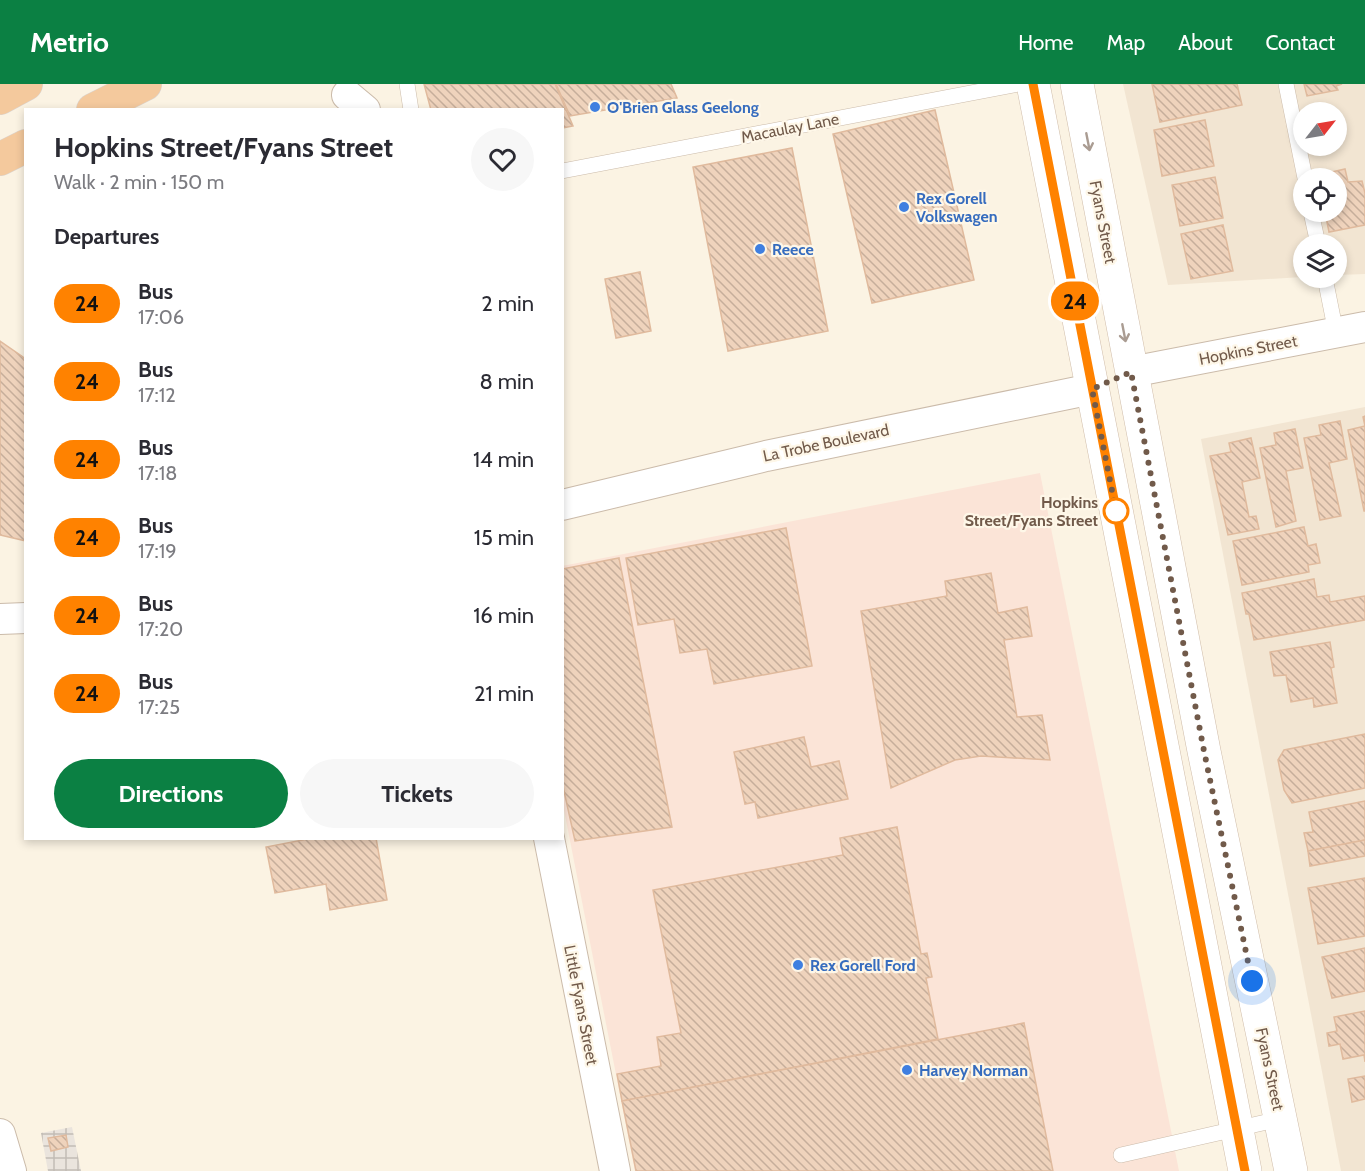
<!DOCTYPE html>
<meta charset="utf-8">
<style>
body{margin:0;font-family:Cabin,sans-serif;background:#f7f7f7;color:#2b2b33;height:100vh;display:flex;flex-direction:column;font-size:22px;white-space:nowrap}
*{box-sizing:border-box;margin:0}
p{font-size:20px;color:#7c7c81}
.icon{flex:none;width:33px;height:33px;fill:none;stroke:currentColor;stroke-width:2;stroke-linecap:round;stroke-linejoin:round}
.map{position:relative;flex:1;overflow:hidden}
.panel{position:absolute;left:24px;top:24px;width:540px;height:732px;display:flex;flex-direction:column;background:#fff;border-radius:0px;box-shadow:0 3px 9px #0003}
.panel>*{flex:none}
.badge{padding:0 12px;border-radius:20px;font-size:21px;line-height:39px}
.needle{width:39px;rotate:59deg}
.fabs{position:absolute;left:1293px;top:18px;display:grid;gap:12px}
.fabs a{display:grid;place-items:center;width:54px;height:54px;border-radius:50%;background:#fff;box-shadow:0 3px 9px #0003;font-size:30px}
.you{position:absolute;width:30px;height:30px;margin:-15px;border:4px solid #fff;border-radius:50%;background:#1a73e8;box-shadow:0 0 0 9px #1a73e833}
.map>.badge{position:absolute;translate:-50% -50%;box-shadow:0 0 0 3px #fff}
h2{padding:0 30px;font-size:22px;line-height:54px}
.round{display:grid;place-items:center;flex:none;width:63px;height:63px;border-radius:32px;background:#f7f7f7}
.summary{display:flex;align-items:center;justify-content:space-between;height:102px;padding:0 30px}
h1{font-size:28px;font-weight:700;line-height:45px}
.cta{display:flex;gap:12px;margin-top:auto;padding:12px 30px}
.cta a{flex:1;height:69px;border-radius:36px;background:#0b8043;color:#fff;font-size:24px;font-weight:700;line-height:69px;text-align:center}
.cta a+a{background:#f7f7f7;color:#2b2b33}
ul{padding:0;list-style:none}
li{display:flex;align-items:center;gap:18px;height:78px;padding:0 30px}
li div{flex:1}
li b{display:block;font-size:22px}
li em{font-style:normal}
li .badge{min-width:66px;font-weight:700;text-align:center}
header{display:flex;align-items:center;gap:36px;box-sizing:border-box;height:84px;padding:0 30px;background:#0b8043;color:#fff}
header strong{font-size:28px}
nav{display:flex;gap:33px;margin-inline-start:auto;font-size:21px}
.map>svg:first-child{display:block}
.residential{fill:#f2e5d2;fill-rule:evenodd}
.commercial{fill:#fbe4d7}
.industrial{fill:url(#industrial-grid)}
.building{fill:url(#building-back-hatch);stroke:#e0ba9d;stroke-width:1.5}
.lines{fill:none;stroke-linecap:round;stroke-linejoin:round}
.service-casing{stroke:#cbbbaa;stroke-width:16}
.minor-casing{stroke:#cbbbaa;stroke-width:32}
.secondary-casing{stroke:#d0bdaa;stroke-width:34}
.trunk-casing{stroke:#dad4d0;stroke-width:34}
.service{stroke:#fff;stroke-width:15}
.minor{stroke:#fff;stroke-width:30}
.secondary{stroke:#fff;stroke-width:33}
.trunk{stroke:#f4c99d;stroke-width:33}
.oneway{stroke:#aa9c92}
.line-casing{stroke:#fff;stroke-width:14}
.line{stroke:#ff8200;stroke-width:9}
.walk{stroke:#715a4a;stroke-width:6;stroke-dasharray:0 10.8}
.shop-dot{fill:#3f7fe0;stroke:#fef7e8;stroke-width:2}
.stop-dot{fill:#fff;stroke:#ff8200;stroke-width:3}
.labels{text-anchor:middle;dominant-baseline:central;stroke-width:4.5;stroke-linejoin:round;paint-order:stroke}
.shop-label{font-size:16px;font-weight:bold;fill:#366cbe;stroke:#fef7e8;text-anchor:start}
.street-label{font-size:16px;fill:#715a4a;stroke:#fef7e8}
.stop-label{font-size:16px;font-weight:bold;fill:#715a4a;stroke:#fef7e8;text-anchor:end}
</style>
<header>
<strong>Metrio</strong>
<nav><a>Home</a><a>Map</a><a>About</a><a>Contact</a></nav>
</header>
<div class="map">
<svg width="1365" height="1087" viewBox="0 0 1365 1087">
<defs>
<pattern id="industrial-grid" width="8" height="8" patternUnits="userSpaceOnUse" patternTransform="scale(1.5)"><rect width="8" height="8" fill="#eae4dd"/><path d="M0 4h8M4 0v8" fill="none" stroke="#c2bcb5"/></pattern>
<pattern id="building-back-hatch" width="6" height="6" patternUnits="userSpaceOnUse" patternTransform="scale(1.5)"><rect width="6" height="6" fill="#efd3bc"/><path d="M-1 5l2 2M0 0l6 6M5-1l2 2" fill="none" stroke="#c6ae9b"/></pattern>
</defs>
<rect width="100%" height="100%" fill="#fbf3e3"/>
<!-- residential -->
<g class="residential">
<path d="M1123,0H1365V190L1337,191L1336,160H1304L1303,193L1168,201ZM1304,28H1336V62H1304ZM1304,94H1336V128H1304Z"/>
<path d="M1365,323V1087H1341L1201,355Z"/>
</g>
<!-- commercial -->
<path class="commercial" d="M1040,389L1179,1087H635L563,721L562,482Z"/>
<!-- industrial -->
<path class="industrial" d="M72,1043L81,1087H48L41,1049Z"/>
<!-- building -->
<g class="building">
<path d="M424,0H555L573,42L562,44V26H431Z"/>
<path d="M556,0H671L677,14L570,32Z"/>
<path d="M1152,0H1237L1242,21L1160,38Z"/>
<path d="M1304,0H1342L1336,2L1338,6L1307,12Z"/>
<path d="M935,26L974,196L872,219L833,50Z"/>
<path d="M1205,36L1214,82L1162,92L1154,46Z"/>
<path d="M792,64L828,247L728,267L693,83Z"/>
<path d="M1345,85L1348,98L1362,97L1365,109V141L1329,148L1325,128H1336V94H1324L1323,90Z"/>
<path d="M1215,93L1223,134L1180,142L1172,101Z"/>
<path d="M1223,141L1233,187L1191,195L1181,150Z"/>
<path d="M640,188L651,247L616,254L605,195Z"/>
<path d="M0,257L23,273L26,279V457L0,451Z"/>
<path d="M1365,332V427H1364L1348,346L1365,342L1363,333Z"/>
<path d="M1340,337L1347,375L1329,379L1341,432L1320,436L1304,354L1321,351L1319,341Z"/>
<path d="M1295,345L1303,384L1286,387L1296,437L1276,443L1260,364L1276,361L1274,349Z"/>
<path d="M1251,354L1260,394L1242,398L1249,433L1256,432L1259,445L1228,451L1210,372L1231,368L1229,359Z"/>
<path d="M1304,443L1308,462L1316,460L1320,479L1308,481L1309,488L1242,501L1233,457Z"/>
<path d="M786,444L812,582L714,600L707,565L680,569L674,535L638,541L626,474Z"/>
<path d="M619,474L672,743L575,757L562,698V485Z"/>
<path d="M991,489L998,529L1027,523L1032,552L1004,556L1017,633L1042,631L1050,676L981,672L955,676L891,704L861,527L947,512L945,497Z"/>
<path d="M1314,495L1317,513L1329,511L1330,518L1365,512V536L1254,556L1249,530H1246L1242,509Z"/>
<path d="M1330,558L1334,583L1331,584L1337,619L1314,623L1313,614L1291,618L1286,591L1274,592L1270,568Z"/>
<path d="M1365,650V704L1292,719L1284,706L1278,676L1284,666Z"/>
<path d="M804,653L811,683L839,677L848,715L758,734L755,718L745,720L734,668Z"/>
<path d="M1365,717V756L1308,767L1304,749L1313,748L1309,728Z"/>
<path d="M897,743L921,870L927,869L932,893L926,894L938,955L622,1017L617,990L661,982L657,953L681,949L653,806L843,771L840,754Z"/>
<path d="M313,754H376L387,816L330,826L326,800L275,809L266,763Z"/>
<path d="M1365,756V772L1310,782L1308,767Z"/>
<path d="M1365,794V852L1318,860L1308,804Z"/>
<path d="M1365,864V907L1332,914L1322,873Z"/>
<path d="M1365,927V978L1364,971L1343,975L1340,960L1329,962L1327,949L1337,947L1334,933Z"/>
<path d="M1024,939L1053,1087H636L622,1017Z"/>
<path d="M1365,992V1015L1352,1018L1348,995Z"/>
<path d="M66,1051L68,1063L51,1067L48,1054Z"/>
</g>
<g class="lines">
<defs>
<g id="service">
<path d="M407,0L411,26"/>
<path d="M1286,0L1305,94"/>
<path d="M562,87L1018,0"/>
<path d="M1311,128L1318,160"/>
<path d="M1325,194L1336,249"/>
<path d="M1121,1071L1280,1035"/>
</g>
<g id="minor">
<path d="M347,11L365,26"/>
<path d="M1131,288L1365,243"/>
<path d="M562,421L766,372L1092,305"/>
<path d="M0,535L26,534"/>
<path d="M549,754L615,1087"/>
<path d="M0,1050L11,1087"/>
</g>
<g id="secondary">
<path d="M1033,0L1245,1087"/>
<path d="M1077,0L1204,667L1291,1087"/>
</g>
<g id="trunk">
<path d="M0,14L26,0"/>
<path d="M93,26L145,0"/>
<path d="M0,75L26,62"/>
</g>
</defs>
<!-- service casing -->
<use href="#service" class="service-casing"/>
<!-- minor casing -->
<use href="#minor" class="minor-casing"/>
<!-- secondary casing -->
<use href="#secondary" class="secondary-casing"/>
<!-- trunk casing -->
<use href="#trunk" class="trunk-casing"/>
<!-- service -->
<use href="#service" class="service"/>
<!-- minor -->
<use href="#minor" class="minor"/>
<!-- secondary -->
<use href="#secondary" class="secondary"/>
<!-- trunk -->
<use href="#trunk" class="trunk"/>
</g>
<!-- one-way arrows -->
<defs><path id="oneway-shaft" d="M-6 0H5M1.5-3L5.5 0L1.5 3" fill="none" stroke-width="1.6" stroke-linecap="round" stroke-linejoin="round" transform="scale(1.5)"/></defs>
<g class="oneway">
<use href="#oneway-shaft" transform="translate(1088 58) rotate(79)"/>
<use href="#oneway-shaft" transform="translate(1124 249) rotate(79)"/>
</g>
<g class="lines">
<defs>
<path id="line" d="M1033,0L1245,1087"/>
</defs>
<!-- line casing -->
<use href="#line" class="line-casing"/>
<!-- line -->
<use href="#line" class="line"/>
<!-- walk -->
<path class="walk" d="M1116,427L1092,305L1131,288L1204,667L1252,897"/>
</g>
<!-- markers -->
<g class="shop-dot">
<circle cx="595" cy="23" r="6"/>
<circle cx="904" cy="123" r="6"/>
<circle cx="760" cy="165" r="6"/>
<circle cx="798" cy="881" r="6"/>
<circle cx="907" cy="986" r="6"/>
</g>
<circle class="stop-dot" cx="1116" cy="427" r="12"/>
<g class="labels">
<!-- shop labels -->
<g class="shop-label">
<text x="607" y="23">O'Brien Glass Geelong</text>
<text x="916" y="114">Rex Gorell<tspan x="916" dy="18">Volkswagen</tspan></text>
<text x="772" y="165">Reece</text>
<text x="810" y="881">Rex Gorell Ford</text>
<text x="919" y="986">Harvey Norman</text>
</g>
<!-- street labels -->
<g class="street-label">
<text transform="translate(790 44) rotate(-11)">Macaulay Lane</text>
<text transform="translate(1103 138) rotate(79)">Fyans Street</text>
<text transform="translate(1248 266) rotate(-11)">Hopkins Street</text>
<text transform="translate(826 359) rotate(-12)">La Trobe Boulevard</text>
<text transform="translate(581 921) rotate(79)">Little Fyans Street</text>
<text transform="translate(1270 985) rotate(78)">Fyans Street</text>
</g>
<!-- stop labels -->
<g class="stop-label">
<text x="1098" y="418">Hopkins<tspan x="1098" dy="18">Street/Fyans Street</tspan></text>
</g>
</g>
</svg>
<div class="fabs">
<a><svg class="needle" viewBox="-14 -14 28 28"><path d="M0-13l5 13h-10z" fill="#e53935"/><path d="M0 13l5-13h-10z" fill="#7c7c81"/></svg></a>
<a><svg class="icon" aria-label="locate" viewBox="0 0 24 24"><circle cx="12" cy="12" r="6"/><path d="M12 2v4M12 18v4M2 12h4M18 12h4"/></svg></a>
<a><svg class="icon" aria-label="layers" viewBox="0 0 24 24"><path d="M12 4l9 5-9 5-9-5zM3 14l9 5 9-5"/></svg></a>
</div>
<div class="you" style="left:1252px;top:897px"></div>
<b class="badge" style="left:1075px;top:217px;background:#ff8200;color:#111">24</b>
<section class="panel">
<div class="summary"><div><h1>Hopkins Street/Fyans Street</h1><p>Walk · 2 min · 150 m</p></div><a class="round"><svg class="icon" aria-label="heart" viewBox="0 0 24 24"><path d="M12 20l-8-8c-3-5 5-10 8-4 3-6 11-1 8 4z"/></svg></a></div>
<h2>Departures</h2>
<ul>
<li><span class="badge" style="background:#ff8200;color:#111">24</span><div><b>Bus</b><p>17:06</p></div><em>2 min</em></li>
<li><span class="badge" style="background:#ff8200;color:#111">24</span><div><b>Bus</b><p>17:12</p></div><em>8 min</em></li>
<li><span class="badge" style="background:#ff8200;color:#111">24</span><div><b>Bus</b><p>17:18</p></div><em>14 min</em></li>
<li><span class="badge" style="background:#ff8200;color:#111">24</span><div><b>Bus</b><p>17:19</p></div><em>15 min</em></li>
<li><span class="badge" style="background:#ff8200;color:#111">24</span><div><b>Bus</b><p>17:20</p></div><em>16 min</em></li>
<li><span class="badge" style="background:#ff8200;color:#111">24</span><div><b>Bus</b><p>17:25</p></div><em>21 min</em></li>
</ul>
<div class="cta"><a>Directions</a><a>Tickets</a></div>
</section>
</div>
